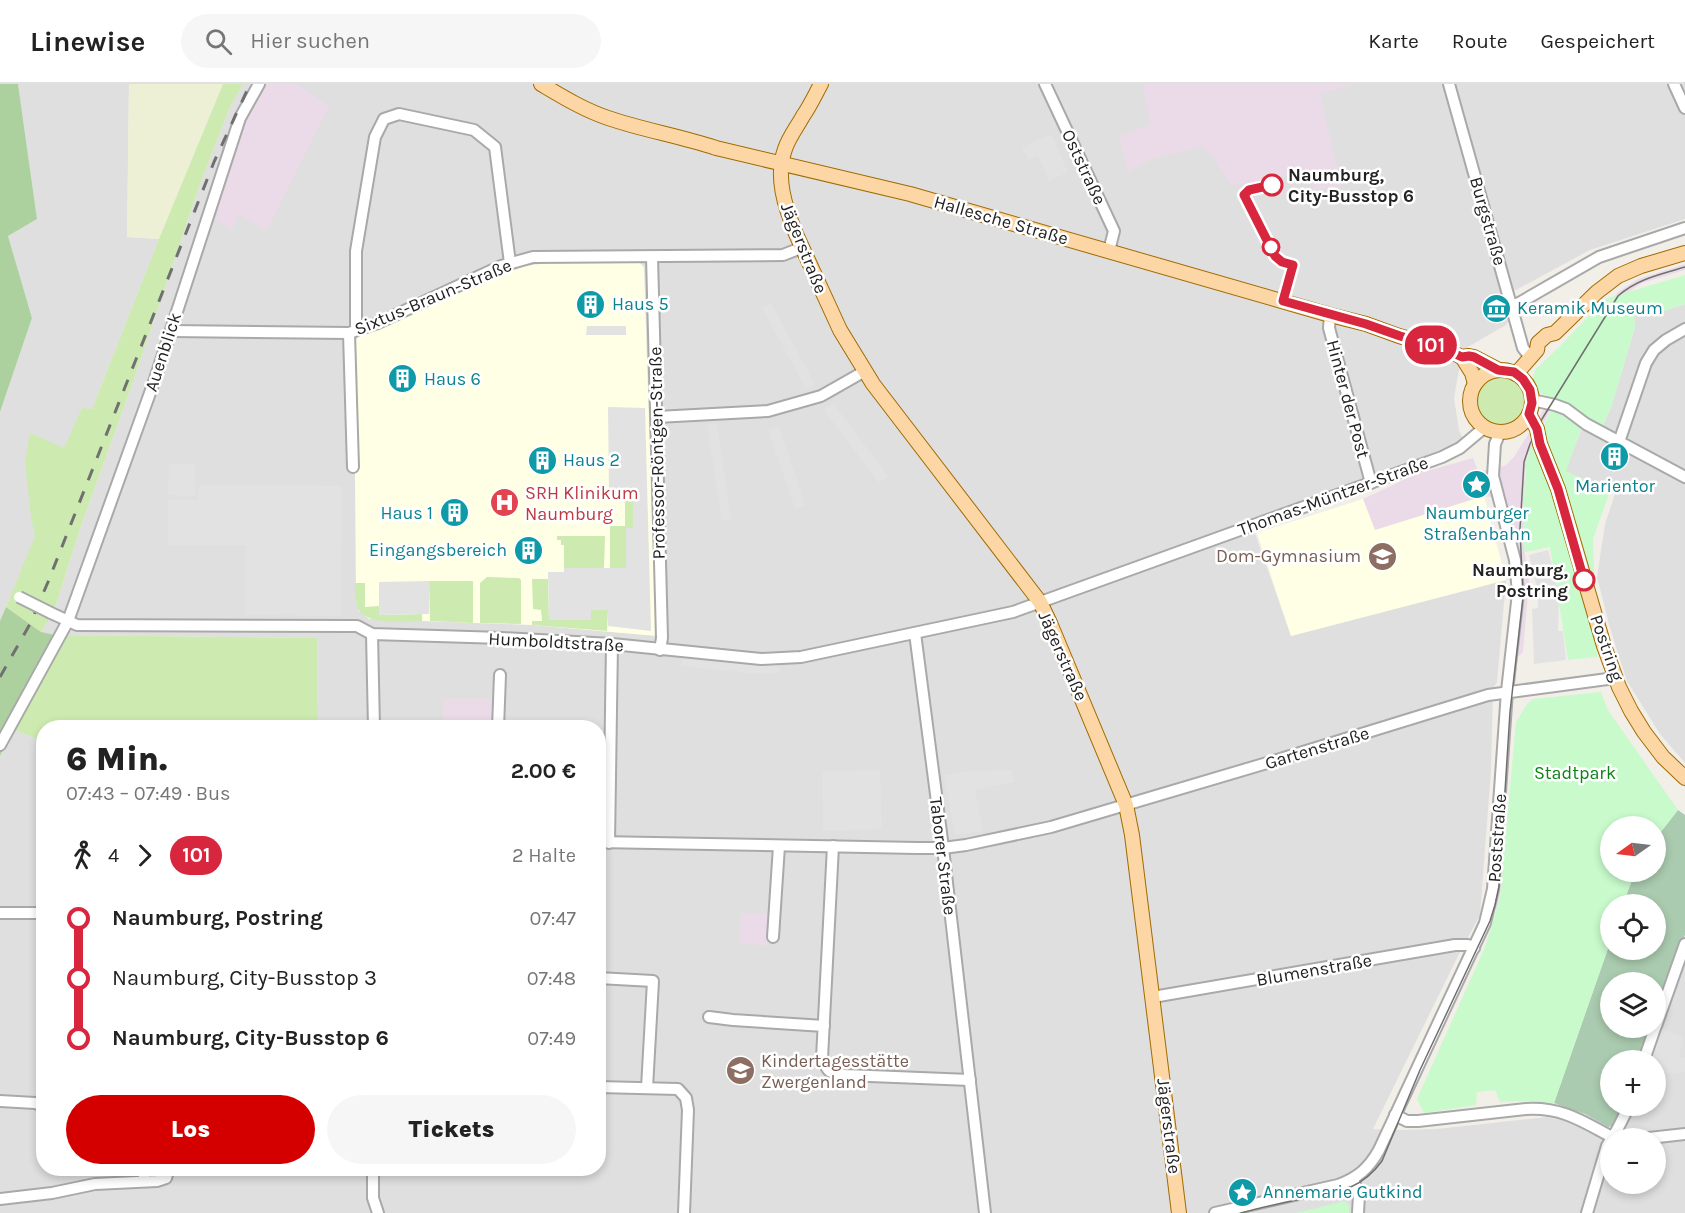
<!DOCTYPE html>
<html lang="de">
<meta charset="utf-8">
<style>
body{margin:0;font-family:Karla,sans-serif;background:#f6f6f6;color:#222;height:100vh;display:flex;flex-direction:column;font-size:22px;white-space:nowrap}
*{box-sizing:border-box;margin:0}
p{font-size:20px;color:#767676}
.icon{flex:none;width:33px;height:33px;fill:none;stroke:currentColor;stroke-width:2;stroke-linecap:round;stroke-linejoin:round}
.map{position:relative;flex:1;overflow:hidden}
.details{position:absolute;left:36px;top:636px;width:570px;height:456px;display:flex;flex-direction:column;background:#fff;border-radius:24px;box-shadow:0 3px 9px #0003}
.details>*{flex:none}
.badge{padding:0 12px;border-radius:20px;font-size:21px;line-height:39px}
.needle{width:39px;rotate:256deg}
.fabs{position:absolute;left:1600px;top:732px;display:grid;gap:12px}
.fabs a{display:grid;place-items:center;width:66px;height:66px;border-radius:50%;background:#fff;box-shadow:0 3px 9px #0003;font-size:30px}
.map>.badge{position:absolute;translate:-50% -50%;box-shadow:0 0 0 3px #fff}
.legs{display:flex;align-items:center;gap:9px;height:66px;padding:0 30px;font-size:20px}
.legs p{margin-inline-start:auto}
.overview{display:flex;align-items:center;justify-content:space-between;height:102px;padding:0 30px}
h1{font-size:33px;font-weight:800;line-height:45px}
.cta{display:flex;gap:12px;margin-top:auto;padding:12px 30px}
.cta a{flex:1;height:69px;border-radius:36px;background:#d40000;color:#fff;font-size:24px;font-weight:800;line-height:69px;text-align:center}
.cta a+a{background:#f6f6f6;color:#222}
ul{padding:0 30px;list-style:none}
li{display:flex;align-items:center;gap:21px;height:60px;font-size:22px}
li i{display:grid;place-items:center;width:9px;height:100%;margin:0 8px;background:currentColor}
li i::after{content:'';width:15px;height:15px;margin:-8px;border:4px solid;border-radius:50%;background:#fff}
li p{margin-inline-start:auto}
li:first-child i{background:linear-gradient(#0000 50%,currentColor 0)}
li:last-child i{background:linear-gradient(currentColor 50%,#0000 0)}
header{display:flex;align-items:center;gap:36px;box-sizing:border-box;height:84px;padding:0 30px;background:#fff;border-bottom:2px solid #e0e0e0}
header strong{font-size:28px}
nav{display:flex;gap:33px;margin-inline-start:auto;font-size:21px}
.search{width:420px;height:54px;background:#f6f6f6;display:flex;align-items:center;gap:15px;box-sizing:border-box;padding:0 21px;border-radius:33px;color:#767676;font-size:22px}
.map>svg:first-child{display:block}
.residential{fill:#e0dfdf}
.industrial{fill:#ebdbe8}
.education{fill:#ffffe5}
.farmland{fill:#eef0d5}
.grass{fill:#cdebb0}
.forest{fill:#add19e}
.cemetery{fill:#aacbaf}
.park{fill:#c8facc}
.parking{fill:#e2e2e2}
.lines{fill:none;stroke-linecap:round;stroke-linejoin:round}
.minor-casing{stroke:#a9a9a9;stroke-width:14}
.major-casing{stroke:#a06b00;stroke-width:16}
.minor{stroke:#fff;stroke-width:10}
.major{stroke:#fcd6a4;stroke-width:14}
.tram{stroke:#707070;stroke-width:1.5}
.rail{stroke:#707070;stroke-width:3;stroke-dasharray:12 12;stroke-linecap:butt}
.minor-bridge-casing{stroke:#a9a9a9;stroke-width:14;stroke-linecap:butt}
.minor-bridge{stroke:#fff;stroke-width:10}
.line-1-casing{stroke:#fff;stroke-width:14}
.line-1{stroke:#d7263d;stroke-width:9}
.stop-1-dot{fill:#fff;stroke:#d7263d;stroke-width:3}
.labels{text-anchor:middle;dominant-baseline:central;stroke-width:5;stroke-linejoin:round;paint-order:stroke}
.street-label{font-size:18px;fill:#222;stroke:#fff}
.stop-label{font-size:18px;font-weight:bold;fill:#222;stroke:#fff;text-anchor:start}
.culture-label{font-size:18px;fill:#0d838f;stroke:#fff;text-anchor:start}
.health-label{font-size:18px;fill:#be3a42;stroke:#fff;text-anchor:start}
.education-label{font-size:18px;fill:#785e54;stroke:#fff;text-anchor:end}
.park-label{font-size:18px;fill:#0c8416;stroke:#fff}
</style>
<header>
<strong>Linewise</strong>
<div class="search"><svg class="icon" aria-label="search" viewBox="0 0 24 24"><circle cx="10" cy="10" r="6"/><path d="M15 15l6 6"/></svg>Hier suchen</div>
<nav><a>Karte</a><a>Route</a><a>Gespeichert</a></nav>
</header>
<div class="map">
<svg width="1685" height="1129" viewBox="0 0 1685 1129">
<rect width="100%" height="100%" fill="#f2efe9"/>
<!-- residential -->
<g class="residential">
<path d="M18,0H129L127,153L159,155L92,325L41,440L0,537V328L32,234L8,152L37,135Z"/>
<path d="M243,0H1685V135L1590,166L1503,213L1509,236L1506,241L1466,264L1459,286L1454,314L1459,346L1464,358L1250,435L1291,552L1506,496L1497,598L1493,604L1491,686L1480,831L1458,872L1373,1045L1399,1046L1437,1045L1547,1033L1567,1037L1599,1051L1611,1061V1100H1656V1054H1619L1631,1022H1656V976H1648L1685,871V1129H0V672L12,645L43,657L44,1084H598V644L318,643L317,554L56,551L41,548L53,530L80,445L133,298L199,103L229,25Z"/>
<path d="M1685,220V679L1660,650L1627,597L1610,544L1597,493L1605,440L1615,410L1565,387L1586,334L1603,341L1611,324L1635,243L1634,234L1639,225L1650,224L1654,230Z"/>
</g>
<!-- industrial -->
<g class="industrial">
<path d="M265,0H296L329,22L267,146L239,131L232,145L215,136L219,128L214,126L250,24Z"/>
<path d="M1143,0H1355L1320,10L1341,102L1314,107L1311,93L1308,90L1304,89L1231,101L1214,74L1202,63L1153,74L1128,88L1119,53L1151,40Z"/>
<path d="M1685,180V186L1642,199L1624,211L1552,323L1527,372L1525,388L1523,436L1524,463L1529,499L1523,568L1518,573L1512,628L1502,802L1497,825H1491L1505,648L1520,525L1504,419L1491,413L1484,412L1374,447L1363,415L1416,390L1473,374L1478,387L1496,385L1506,381L1514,373L1612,215L1618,208L1638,195Z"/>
<path d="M443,615H499L498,643L443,644Z"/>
<path d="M741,829L769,830V861L740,860Z"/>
</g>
<!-- education -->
<g class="education">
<path d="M553,178H639L644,183L656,552L532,541L369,535L359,527L356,515L354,259L359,251L455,211L473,202L525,182Z"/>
<path d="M1484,412L1506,496L1291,552L1257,449L1363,415L1375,446Z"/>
</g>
<!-- farmland -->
<path class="farmland" d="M129,0H223L159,155L127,153Z"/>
<!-- grass -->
<g class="grass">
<path d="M223,0H243L229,25L199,103L133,298L80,445L53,530L41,548L6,523L35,452L31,433L25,378L30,349L64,364L82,324L92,325L159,155Z"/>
<circle cx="1501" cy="317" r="25"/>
<path d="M625,413H633V444H626V484H610V442H625Z"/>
<path d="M557,452H605L604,484H564V461H561V456H557Z"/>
<path d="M487,493L519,494L521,496V540L480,539V499Z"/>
<path d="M532,495H548L549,536H590L591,526H608L607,547L532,541V537H542L541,526L533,525Z"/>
<path d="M429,497H473V539L430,537Z"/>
<path d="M355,499H365V523L379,522L380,531L422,530V537C404,537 363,543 357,522C355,515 355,506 355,499Z"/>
<path d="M56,551L317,554L318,643L44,644L43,657L12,645Z"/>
</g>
<!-- forest -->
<g class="forest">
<path d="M0,0H18L37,135L8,152L32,234L0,328Z"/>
<path d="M6,523L41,548L56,551L0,672V537Z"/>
</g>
<!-- cemetery -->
<path class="cemetery" d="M1678,726L1685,731V851L1681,859L1656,928V898H1611V944H1651L1639,976H1611V1022H1622L1613,1042L1608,1043L1585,1030L1554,1019L1611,856V866H1656V820H1623L1635,788H1656V754Z"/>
<!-- park -->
<g class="park">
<path d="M1685,191V220L1654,230L1650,224L1639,225L1634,234L1635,243L1611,324L1603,341L1585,334L1566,387L1610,407L1593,455L1597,573L1568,576L1550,463L1525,468L1524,463L1523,436L1526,379L1530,365L1542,345L1556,317L1542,310L1535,303L1533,293L1535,286L1559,263L1605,215Z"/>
<path d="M1601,608L1608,626L1678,726L1656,754V742H1611V788H1635L1623,820H1611V856L1554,1019L1526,1017L1500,1018L1495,1006L1477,1008L1476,1021L1424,1029L1417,1015L1485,863L1500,814L1516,638L1527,620L1533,615Z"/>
<path d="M1345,1117L1349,1122V1129H1296Z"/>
</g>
<!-- parking -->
<g class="parking">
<path d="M1051,50L1068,88L1049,97L1038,72L1028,76L1022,63Z"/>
<path d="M771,219L815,300L806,305L762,224Z"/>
<path d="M587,242H626V251H586Z"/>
<path d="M833,319L888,392L879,399L824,326Z"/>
<path d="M608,323L645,324L651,547L608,542V526H591V536H549L548,488H564V484H626V444H633V413H609Z"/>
<path d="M717,340L731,435L722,437L707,341Z"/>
<path d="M779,342L805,421L795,424L768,346Z"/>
<path d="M169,380H195V412L168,411Z"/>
<path d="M199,401L342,402L341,532L246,531V461H168V416H198Z"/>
<path d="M1548,466L1555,492L1559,514L1558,547H1563L1566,576L1534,580L1532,525L1538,524L1537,504L1529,471Z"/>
<path d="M429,497V530L379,531V498Z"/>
<path d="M682,567L778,573L780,589H748L681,582Z"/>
<path d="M880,686L882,745L823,747L822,687Z"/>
<path d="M1012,686L1015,698L975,706L983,747L955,751L944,691L970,687Z"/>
<path d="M1660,944L1683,953L1679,974H1685V988L1662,990V983L1656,982V976H1649Z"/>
</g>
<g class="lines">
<defs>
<g id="minor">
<path d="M1045,0L1114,147L1109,167"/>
<path d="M1449,0L1523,264L1530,273"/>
<path d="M1674,0L1685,24"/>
<path d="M652,173L662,554L660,566"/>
<path d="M1511,222L1519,219L1599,173L1685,144"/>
<path d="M1330,231L1329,244L1371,399"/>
<path d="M356,246V167L375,53L384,35L399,30L474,46L495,63L510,179"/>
<path d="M171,247L349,249L378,239L501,182L533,173L783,171L801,164"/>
<path d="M349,249L353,383"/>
<path d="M1532,316L1555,321L1566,325L1586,340L1685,393"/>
<path d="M657,333L768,327L821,312L865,287"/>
<path d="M1619,358L1646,279L1654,266L1666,256L1685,245"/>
<path d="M51,529L77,541L357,542L372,550L502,554L612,560L761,575L801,573L1013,528L1442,373L1460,364L1485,343"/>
<path d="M915,549L943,764L985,1129"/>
<path d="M372,550L374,644"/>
<path d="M498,644L500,591"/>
<path d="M0,661L68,537L155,295L240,34L259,0"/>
<path d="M598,758L917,764H943L966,761L1051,743L1277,676L1488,611L1615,594"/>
<path d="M609,759L612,560"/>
<path d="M833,762L822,974C828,989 829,989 845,991L970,996"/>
<path d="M0,829H44"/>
<path d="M773,853L779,762"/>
<path d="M598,894L653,897L647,1004"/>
<path d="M1153,913L1455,861H1468L1474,864"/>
<path d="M709,933L733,936L824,942"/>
<path d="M1656,942L1685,860"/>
<path d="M1644,976L1655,944"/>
<path d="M598,1003L678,1005L686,1014L688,1026L684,1129"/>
<path d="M0,1017L35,1019L44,1022"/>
<path d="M1395,1031L1407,1037H1418L1526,1025C1564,1023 1583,1038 1614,1054"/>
<path d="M1649,1054L1685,1050"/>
<path d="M144,1084V1097"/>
<path d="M373,1084V1114L378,1129"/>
<path d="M1353,1095L1359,1111L1358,1129"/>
<path d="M0,1115L52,1109L95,1100L157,1097L166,1094L169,1084"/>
<path d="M1215,1129L1338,1101C1358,1094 1369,1084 1379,1066L1485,839L1493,805L1507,607L1518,509L1515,476L1493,392L1495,360L1500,348"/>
<path d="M1587,1129L1607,1062L1617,1046L1629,1022"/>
</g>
<g id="major">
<path d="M541,0C563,13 584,26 608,34C643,46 680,52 716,64L910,110L1330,231L1366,240L1399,252L1444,265L1462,273L1469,272L1474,273L1499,286"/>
<path d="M821,0C815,11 810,22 803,32C797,43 789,53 785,65C775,93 785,123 796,150L840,246L873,300L1040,518L1050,539L1126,721L1132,751L1179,1129"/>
<path d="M1462,273L1472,289L1475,300"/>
<circle cx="1501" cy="317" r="31"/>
<path d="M1516,290L1537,266L1538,259L1547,251L1555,249L1597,208L1618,192L1641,182L1685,169"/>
<path d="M1529,330L1537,345L1540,360L1558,405L1604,562L1619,603L1631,627L1644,648L1663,673L1685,694"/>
</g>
</defs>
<!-- minor casing -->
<use href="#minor" class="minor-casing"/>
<!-- major casing -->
<use href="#major" class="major-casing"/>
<!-- minor -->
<use href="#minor" class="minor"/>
<!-- major -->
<use href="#major" class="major"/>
<!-- tram -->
<path class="tram" d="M1241,1129C1259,1124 1277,1120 1296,1116C1331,1109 1359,1109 1382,1077L1420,986L1490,837L1495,821L1499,802L1510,628L1523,513L1520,445L1524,378L1530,360L1542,335L1618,212C1637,195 1661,190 1685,183"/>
<!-- rail -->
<path class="rail" d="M0,593L30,540L48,498L214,78L250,0"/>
<defs>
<path id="minor-bridge" d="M19,513L51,529"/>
</defs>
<!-- minor-bridge casing -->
<use href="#minor-bridge" class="minor-bridge-casing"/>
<!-- minor-bridge -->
<use href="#minor-bridge" class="minor-bridge"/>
</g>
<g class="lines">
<defs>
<path id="line-1" d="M1272,101L1249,106L1244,111L1275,172L1282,178L1293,181L1283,217L1366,240L1400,252L1444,265L1462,273L1469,272L1474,273L1498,286L1514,288L1523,295L1530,306L1532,319L1529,330L1537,345L1540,360L1558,405L1584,496"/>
</defs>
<!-- line-1 casing -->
<use href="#line-1" class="line-1-casing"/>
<!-- line-1 -->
<use href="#line-1" class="line-1"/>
</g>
<!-- icons -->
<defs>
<symbol id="building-disc" viewBox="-11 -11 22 22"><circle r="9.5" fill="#0f9aa8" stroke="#fff"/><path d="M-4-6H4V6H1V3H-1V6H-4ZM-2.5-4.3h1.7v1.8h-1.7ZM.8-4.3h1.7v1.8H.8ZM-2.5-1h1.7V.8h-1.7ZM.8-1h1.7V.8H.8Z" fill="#fff"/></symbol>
<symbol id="museum-disc" viewBox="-11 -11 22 22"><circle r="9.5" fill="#0f9aa8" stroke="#fff"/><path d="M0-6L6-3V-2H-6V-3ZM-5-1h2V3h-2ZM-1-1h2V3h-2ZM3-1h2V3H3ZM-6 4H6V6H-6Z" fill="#fff"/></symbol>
<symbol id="sight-disc" viewBox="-11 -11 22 22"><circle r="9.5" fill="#0f9aa8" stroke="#fff"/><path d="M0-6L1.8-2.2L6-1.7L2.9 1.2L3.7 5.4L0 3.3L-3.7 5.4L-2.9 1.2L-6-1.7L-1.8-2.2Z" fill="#fff"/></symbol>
<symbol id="hospital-disc" viewBox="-11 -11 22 22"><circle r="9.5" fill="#e0444e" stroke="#fff"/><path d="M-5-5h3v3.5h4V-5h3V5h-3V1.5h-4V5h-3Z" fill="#fff"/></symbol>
<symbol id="school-disc" viewBox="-11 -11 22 22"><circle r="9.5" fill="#8d6e63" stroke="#fff"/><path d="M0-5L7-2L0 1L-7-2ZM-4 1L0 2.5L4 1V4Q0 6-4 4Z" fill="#fff"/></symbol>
</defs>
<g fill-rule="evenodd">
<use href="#building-disc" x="574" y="204" width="33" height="33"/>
<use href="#museum-disc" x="1480" y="208" width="33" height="33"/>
<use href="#building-disc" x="386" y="278" width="33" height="33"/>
<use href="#building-disc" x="1598" y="356" width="33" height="33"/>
<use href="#building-disc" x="526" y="360" width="33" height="33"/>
<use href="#sight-disc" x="1460" y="384" width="33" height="33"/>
<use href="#hospital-disc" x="488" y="402" width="33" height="33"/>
<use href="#building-disc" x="438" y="412" width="33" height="33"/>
<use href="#building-disc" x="512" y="450" width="33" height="33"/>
<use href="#school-disc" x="1366" y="456" width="33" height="33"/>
<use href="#school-disc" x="724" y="970" width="33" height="33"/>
<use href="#sight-disc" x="1226" y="1092" width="33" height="33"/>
</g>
<!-- markers -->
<g class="stop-1-dot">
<circle cx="1272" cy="101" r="10"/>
<circle cx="1271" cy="163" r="8"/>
<circle cx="1584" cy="496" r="10"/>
</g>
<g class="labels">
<!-- street labels -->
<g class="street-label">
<text transform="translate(1084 83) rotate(65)">Oststraße</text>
<text transform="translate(1001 136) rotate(16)">Hallesche Straße</text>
<text transform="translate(1488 137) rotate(74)">Burgstraße</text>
<text transform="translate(804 164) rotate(68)">Jägerstraße</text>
<text transform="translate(433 213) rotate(-23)">Sixtus-Braun-Straße</text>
<text transform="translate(163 268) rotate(-72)">Auenblick</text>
<text transform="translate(1348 315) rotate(75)">Hinter der Post</text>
<text transform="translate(657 369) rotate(-91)">Professor-Röntgen-Straße</text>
<text transform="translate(1333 412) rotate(-20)">Thomas-Müntzer-Straße</text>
<text transform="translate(556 558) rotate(3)">Humboldtstraße</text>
<text transform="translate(1607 564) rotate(71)">Postring</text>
<text transform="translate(1063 572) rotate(66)">Jägerstraße</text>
<text transform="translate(1317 664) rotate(-17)">Gartenstraße</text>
<text transform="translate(1497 754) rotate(-86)">Poststraße</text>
<text transform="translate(943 772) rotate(83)">Taborer Straße</text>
<text transform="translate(1314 886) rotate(-10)">Blumenstraße</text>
<text transform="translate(1169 1042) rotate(83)">Jägerstraße</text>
</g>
<!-- stop labels -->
<g class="stop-label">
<text x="1288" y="91">Naumburg,<tspan x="1288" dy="21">City-Busstop 6</tspan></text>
<text x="1568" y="486" text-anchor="end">Naumburg,<tspan x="1568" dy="21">Postring</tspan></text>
</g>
<!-- culture labels -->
<g class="culture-label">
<text x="612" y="220">Haus 5</text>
<text x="1517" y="224">Keramik Museum</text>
<text x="424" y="295">Haus 6</text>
<text x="563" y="376">Haus 2</text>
<text x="1615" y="402" text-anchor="middle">Marientor</text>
<text x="433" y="429" text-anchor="end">Haus 1</text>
<text x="1477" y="429" text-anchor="middle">Naumburger<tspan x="1477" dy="21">Straßenbahn</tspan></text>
<text x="507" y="466" text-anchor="end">Eingangsbereich</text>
<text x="1263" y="1108">Annemarie Gutkind</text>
</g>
<!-- health labels -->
<g class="health-label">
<text x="525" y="409">SRH Klinikum<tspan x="525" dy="21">Naumburg</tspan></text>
</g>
<!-- education labels -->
<g class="education-label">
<text x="1361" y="472">Dom-Gymnasium</text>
<text x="761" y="977" text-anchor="start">Kindertagesstätte<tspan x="761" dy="21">Zwergenland</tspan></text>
</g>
<!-- park labels -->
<g class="park-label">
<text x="1575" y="689">Stadtpark</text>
</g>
</g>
</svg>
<div class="fabs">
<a><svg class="needle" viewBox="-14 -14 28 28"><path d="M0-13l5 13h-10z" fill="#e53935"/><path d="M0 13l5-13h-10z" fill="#767676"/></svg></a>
<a><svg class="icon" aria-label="locate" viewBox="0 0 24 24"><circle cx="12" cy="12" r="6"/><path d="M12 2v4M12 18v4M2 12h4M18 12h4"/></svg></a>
<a><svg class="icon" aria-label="layers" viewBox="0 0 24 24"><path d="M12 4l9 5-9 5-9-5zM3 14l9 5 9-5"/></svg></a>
<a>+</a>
<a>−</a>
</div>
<b class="badge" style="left:1431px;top:261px;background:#d7263d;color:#fff">101</b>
<section class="details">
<div class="overview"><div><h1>6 Min.</h1><p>07:43 – 07:49 · Bus</p></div><b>2.00 €</b></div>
<div class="legs"><svg class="icon" aria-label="walk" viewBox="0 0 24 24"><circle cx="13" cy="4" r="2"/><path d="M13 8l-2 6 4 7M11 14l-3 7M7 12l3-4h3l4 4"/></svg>4<svg class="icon" aria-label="forward" viewBox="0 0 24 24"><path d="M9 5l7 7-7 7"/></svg><b class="badge" style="background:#d7263d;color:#fff">101</b><p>2 Halte</p></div>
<ul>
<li><i style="color:#d7263d"></i><b>Naumburg, Postring</b><p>07:47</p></li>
<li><i style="color:#d7263d"></i><span>Naumburg, City-Busstop 3</span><p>07:48</p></li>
<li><i style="color:#d7263d"></i><b>Naumburg, City-Busstop 6</b><p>07:49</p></li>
</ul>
<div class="cta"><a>Los</a><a>Tickets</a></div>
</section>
</div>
